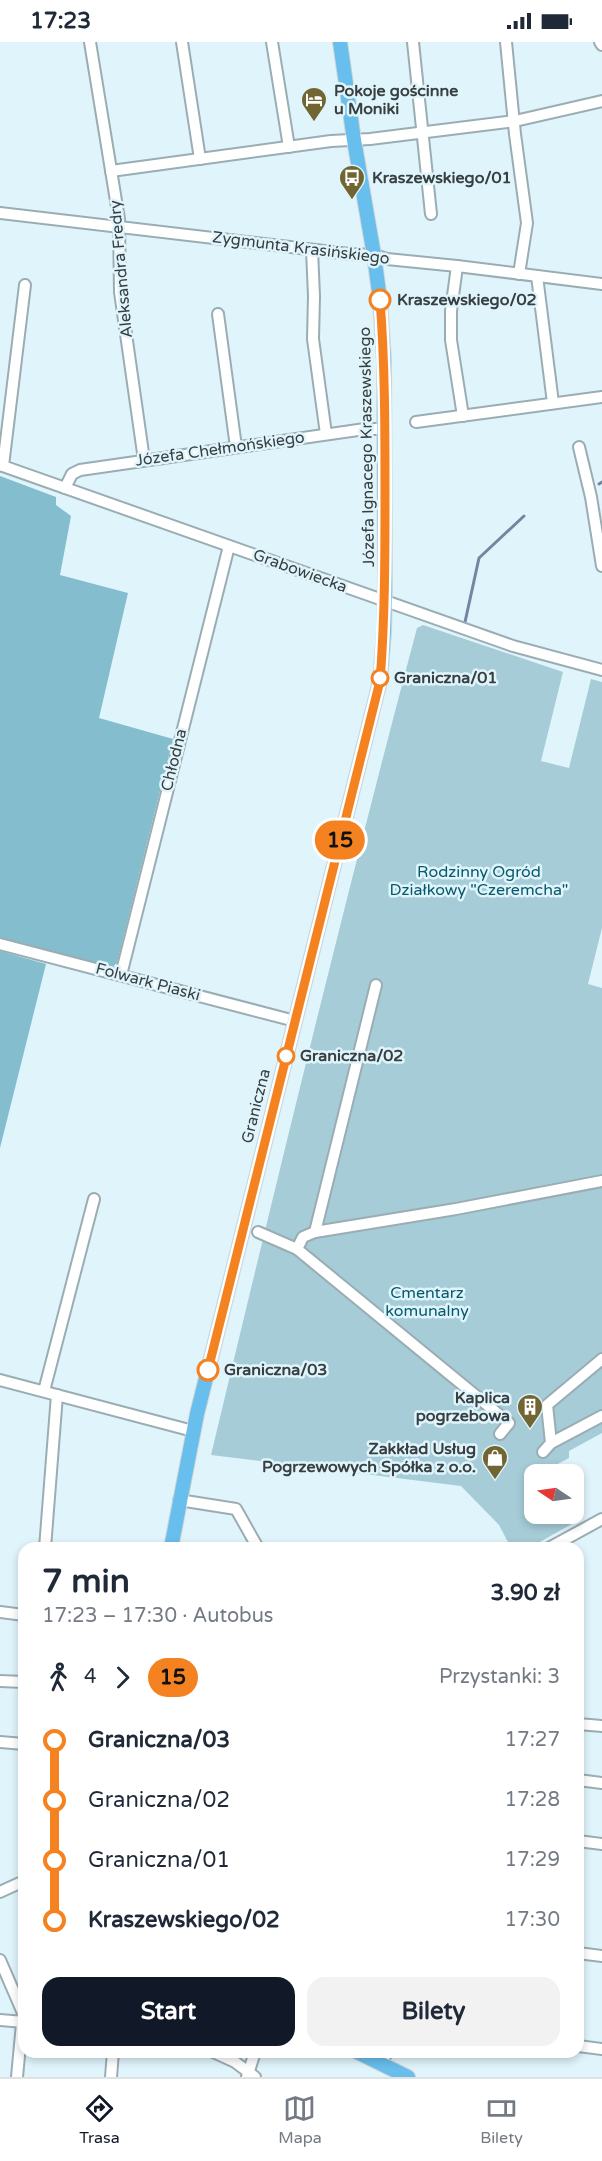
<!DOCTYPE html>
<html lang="pl">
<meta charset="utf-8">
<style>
body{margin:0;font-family:"Varela Round",sans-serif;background:#f2f2f3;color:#1f2937;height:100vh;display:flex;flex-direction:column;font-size:22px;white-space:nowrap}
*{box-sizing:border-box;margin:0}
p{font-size:20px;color:#747a83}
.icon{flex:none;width:33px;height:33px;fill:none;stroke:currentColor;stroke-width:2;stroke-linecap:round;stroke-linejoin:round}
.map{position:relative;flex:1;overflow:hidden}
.panel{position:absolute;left:18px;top:1500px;width:566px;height:516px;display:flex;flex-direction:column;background:#fff;border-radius:18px;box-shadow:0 3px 9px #0003}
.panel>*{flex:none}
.badge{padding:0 12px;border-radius:20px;font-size:21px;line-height:39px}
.needle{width:39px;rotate:283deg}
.controls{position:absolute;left:524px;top:1422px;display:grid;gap:12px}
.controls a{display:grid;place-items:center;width:60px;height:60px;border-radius:12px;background:#fff;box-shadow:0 3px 9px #0003;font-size:30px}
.map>.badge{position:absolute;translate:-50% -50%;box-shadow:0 0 0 3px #fff}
.legs{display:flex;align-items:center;gap:9px;height:66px;padding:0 24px;font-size:20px}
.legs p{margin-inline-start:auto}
.head{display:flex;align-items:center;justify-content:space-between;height:102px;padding:0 24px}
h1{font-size:33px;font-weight:700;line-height:45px}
.cta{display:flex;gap:12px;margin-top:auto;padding:12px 24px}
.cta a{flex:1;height:69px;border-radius:18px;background:#111827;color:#fff;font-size:24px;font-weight:700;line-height:69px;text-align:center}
.cta a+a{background:#f2f2f3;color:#1f2937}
ul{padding:0 24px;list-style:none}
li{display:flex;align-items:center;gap:21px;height:60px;font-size:22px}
li i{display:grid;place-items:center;width:9px;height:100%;margin:0 8px;background:currentColor}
li i::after{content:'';width:15px;height:15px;margin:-8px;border:4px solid;border-radius:50%;background:#fff}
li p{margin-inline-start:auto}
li:first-child i{background:linear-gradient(#0000 50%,currentColor 0)}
li:last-child i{background:linear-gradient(currentColor 50%,#0000 0)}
.status{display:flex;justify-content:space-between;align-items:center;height:42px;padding:0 30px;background:#fff;direction:ltr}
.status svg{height:16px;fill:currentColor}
.tabs{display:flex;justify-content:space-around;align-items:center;height:84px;border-top:2px solid #e0e1e3;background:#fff;font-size:16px;color:#747a83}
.tabs a{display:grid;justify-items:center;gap:3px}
.tabs .selected{color:#111827}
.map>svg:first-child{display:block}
.green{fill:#a6ccd8}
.forest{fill:#83bdce}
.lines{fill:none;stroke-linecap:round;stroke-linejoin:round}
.stream{stroke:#7684a2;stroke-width:3}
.minor-casing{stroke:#9aadb3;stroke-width:14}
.major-casing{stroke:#d3d5d5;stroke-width:16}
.minor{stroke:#fff;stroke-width:10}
.major{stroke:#68beec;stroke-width:14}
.line-1-casing{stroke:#fff;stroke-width:14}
.line-1{stroke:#f58220;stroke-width:9}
.stop-1-dot{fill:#fff;stroke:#f58220;stroke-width:3}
.labels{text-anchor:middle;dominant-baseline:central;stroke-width:5;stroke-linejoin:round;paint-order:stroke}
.poi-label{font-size:16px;font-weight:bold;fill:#373f41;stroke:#e0f4fb;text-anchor:start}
.street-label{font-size:16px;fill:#373f41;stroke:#e0f4fb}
.stop-label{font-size:16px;font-weight:bold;fill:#373f41;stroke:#e0f4fb;text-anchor:start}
.park-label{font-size:16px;fill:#075a6c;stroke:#e0f4fb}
</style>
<div class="status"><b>17:23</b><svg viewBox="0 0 49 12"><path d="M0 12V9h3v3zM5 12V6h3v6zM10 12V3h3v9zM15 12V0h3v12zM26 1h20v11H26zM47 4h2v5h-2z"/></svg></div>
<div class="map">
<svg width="602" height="2035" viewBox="0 0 602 2035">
<rect width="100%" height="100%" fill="#e0f4fb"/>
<!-- green -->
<path class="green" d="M423,583L563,630L541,719L569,726L591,637L602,640V886L588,942L602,946V1391L569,1409V1416L552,1425L556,1432H534V1472H573V1467L579,1478L529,1506H511L499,1483L461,1444L211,1413C277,1137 344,861 417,586Z"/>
<!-- forest -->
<g class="forest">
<path d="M0,434L56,455V463L71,474L60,533L128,551L99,676L173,697L117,921L109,928L0,898Z"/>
<path d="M0,909L46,922L0,1106Z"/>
</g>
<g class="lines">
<!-- stream -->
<g class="stream">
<path d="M599,442L602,440"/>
<path d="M465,580L479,516L524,474"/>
</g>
<defs>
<g id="minor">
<path d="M90,0L119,177L120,250L144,418"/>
<path d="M182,0L200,117"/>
<path d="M272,0L289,105"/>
<path d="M413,0L431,172"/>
<path d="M506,0L515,92L527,181L519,232"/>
<path d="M600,0L602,3"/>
<path d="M111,129L331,99L370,97L515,79L602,59"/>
<path d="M0,171L350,212L374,213L387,217L457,224L602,242"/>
<path d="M312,208L314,254L313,297L326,392"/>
<path d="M457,224L451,269V298L463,374"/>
<path d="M537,234L553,361"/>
<path d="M218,272L236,405"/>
<path d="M416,380L602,355"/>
<path d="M579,405L591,455L602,524"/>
<path d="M0,423L513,604L602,628"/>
<path d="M3,424L25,243"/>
<path d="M65,446L72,432L80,428L365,387H385"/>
<path d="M0,902L295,979"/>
<path d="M121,933L229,504"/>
<path d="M258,1190L297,1207L303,1195L315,1190L456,1167L602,1139"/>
<path d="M315,1190L376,943"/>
<path d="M297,1207L509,1381L500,1392"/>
<path d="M0,1338L193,1389"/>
<path d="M44,1349L94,1157"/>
<path d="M551,1401L547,1363L602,1317"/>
<path d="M543,1410L551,1401L602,1374"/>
<path d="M179,1458L236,1467L258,1506"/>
<path d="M45,1506L57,1353"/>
<path d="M549,1506L602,1477"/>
<path d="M0,1570L24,1573"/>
<path d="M0,1639L24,1640"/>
<path d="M578,1682L602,1684"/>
<path d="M0,1700L24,1702"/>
<path d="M578,1738L602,1741"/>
<path d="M578,1799L602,1802"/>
<path d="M0,1850L24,1839"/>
<path d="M578,1911L602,1914"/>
<path d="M0,1918L23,1971L17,2035"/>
<path d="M0,1978L24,1980"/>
<path d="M578,2004L602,2007"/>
<path d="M213,2010L235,2020L255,2035"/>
<path d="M380,2021L388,2010"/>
<path d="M111,2035L113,2010"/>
<path d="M247,2035L255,2010"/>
</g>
<g id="major">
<path d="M171,1506L197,1372L380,639L384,590L385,543L384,319L380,258L374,213L354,98L340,0"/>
<path d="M357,2010L408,2035"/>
</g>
</defs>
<!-- minor casing -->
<use href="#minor" class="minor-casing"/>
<!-- major casing -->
<use href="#major" class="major-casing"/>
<!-- minor -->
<use href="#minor" class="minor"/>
<!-- major -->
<use href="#major" class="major"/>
</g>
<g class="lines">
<defs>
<path id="line-1" d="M208,1328L380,639C385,576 385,514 385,451C385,386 385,322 380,258"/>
</defs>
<!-- line-1 casing -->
<use href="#line-1" class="line-1-casing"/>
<!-- line-1 -->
<use href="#line-1" class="line-1"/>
</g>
<!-- icons -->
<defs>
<symbol id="hotel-pin" viewBox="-11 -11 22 30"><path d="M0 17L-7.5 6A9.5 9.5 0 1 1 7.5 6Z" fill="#716532" stroke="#e0f4fb"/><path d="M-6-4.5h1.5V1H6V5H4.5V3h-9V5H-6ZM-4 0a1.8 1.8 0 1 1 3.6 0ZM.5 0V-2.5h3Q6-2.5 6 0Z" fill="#fff"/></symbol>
<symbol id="bus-pin" viewBox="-11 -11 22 30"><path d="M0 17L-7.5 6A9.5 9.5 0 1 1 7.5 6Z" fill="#716532" stroke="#e0f4fb"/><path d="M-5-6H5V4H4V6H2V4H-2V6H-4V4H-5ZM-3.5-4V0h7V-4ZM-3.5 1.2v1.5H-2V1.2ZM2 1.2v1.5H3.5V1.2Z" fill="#fff"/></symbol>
<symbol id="building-pin" viewBox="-11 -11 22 30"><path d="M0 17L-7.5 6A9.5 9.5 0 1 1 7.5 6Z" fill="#716532" stroke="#e0f4fb"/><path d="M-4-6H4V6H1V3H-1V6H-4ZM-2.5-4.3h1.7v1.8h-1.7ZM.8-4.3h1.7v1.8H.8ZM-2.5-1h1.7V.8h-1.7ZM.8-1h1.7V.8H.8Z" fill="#fff"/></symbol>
<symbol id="shop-pin" viewBox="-11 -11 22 30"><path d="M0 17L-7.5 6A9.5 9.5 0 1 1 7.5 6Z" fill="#716532" stroke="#e0f4fb"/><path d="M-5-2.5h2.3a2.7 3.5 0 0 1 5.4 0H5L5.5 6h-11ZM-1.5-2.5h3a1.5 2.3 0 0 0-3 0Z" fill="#fff"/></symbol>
</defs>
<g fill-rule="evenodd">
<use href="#hotel-pin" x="299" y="43" width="30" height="40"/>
<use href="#bus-pin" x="337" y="121" width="30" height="40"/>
<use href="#building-pin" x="515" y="1350" width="30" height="40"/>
<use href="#shop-pin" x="480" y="1401" width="30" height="40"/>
</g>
<!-- markers -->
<g class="stop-1-dot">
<circle cx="380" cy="258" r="10"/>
<circle cx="380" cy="636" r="8"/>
<circle cx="286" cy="1014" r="8"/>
<circle cx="208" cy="1328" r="10"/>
</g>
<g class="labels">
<!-- poi labels -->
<g class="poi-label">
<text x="334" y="49">Pokoje gościnne<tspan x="334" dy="18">u Moniki</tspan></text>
<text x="372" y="136">Kraszewskiego/01</text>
<text x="510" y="1356" text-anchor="end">Kaplica<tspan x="510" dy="18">pogrzebowa</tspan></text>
<text x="476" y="1407" text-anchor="end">Zakkład Usług<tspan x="476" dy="18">Pogrzewowych Spółka z o.o.</tspan></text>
</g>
<!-- street labels -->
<g class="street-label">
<text transform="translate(301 206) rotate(7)">Zygmunta Krasińskiego</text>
<text transform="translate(121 227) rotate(-95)">Aleksandra Fredry</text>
<text transform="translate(367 405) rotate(-91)">Józefa Ignacego Kraszewskiego</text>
<text transform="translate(220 407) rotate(-8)">Józefa Chełmońskiego</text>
<text transform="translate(300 529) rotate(20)">Grabowiecka</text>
<text transform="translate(174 718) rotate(-76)">Chłodna</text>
<text transform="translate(148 940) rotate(15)">Folwark Piaski</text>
<text transform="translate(256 1064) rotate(-76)">Graniczna</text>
</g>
<!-- stop labels -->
<g class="stop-label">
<text x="397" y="258">Kraszewskiego/02</text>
<text x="394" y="636">Graniczna/01</text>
<text x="300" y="1014">Graniczna/02</text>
<text x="224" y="1328">Graniczna/03</text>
</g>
<!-- park labels -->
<g class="park-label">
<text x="479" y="830">Rodzinny Ogród<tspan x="479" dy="18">Działkowy "Czeremcha"</tspan></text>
<text x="427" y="1251">Cmentarz<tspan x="427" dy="18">komunalny</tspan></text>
</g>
</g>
</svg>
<div class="controls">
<a><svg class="needle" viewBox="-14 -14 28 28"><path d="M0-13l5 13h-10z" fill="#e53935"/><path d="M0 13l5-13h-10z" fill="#747a83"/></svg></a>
</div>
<b class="badge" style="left:340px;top:798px;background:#f58220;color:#111">15</b>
<section class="panel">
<div class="head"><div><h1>7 min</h1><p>17:23 – 17:30 · Autobus</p></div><b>3.90 zł</b></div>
<div class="legs"><svg class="icon" aria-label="walk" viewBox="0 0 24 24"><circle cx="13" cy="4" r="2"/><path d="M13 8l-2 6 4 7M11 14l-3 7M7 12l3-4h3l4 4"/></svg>4<svg class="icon" aria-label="forward" viewBox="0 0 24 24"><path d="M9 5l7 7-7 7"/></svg><b class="badge" style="background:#f58220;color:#111">15</b><p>Przystanki: 3</p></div>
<ul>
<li><i style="color:#f58220"></i><b>Graniczna/03</b><p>17:27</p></li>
<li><i style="color:#f58220"></i><span>Graniczna/02</span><p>17:28</p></li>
<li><i style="color:#f58220"></i><span>Graniczna/01</span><p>17:29</p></li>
<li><i style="color:#f58220"></i><b>Kraszewskiego/02</b><p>17:30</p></li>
</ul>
<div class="cta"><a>Start</a><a>Bilety</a></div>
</section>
</div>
<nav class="tabs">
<a class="selected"><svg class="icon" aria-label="directions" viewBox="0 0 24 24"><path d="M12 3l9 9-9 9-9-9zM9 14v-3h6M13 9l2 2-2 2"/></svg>Trasa</a>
<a><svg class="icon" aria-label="map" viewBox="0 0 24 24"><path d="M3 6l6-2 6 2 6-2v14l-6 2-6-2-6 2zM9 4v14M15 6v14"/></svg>Mapa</a>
<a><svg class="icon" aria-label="tickets" viewBox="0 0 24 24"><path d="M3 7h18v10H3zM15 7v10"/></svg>Bilety</a>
</nav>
